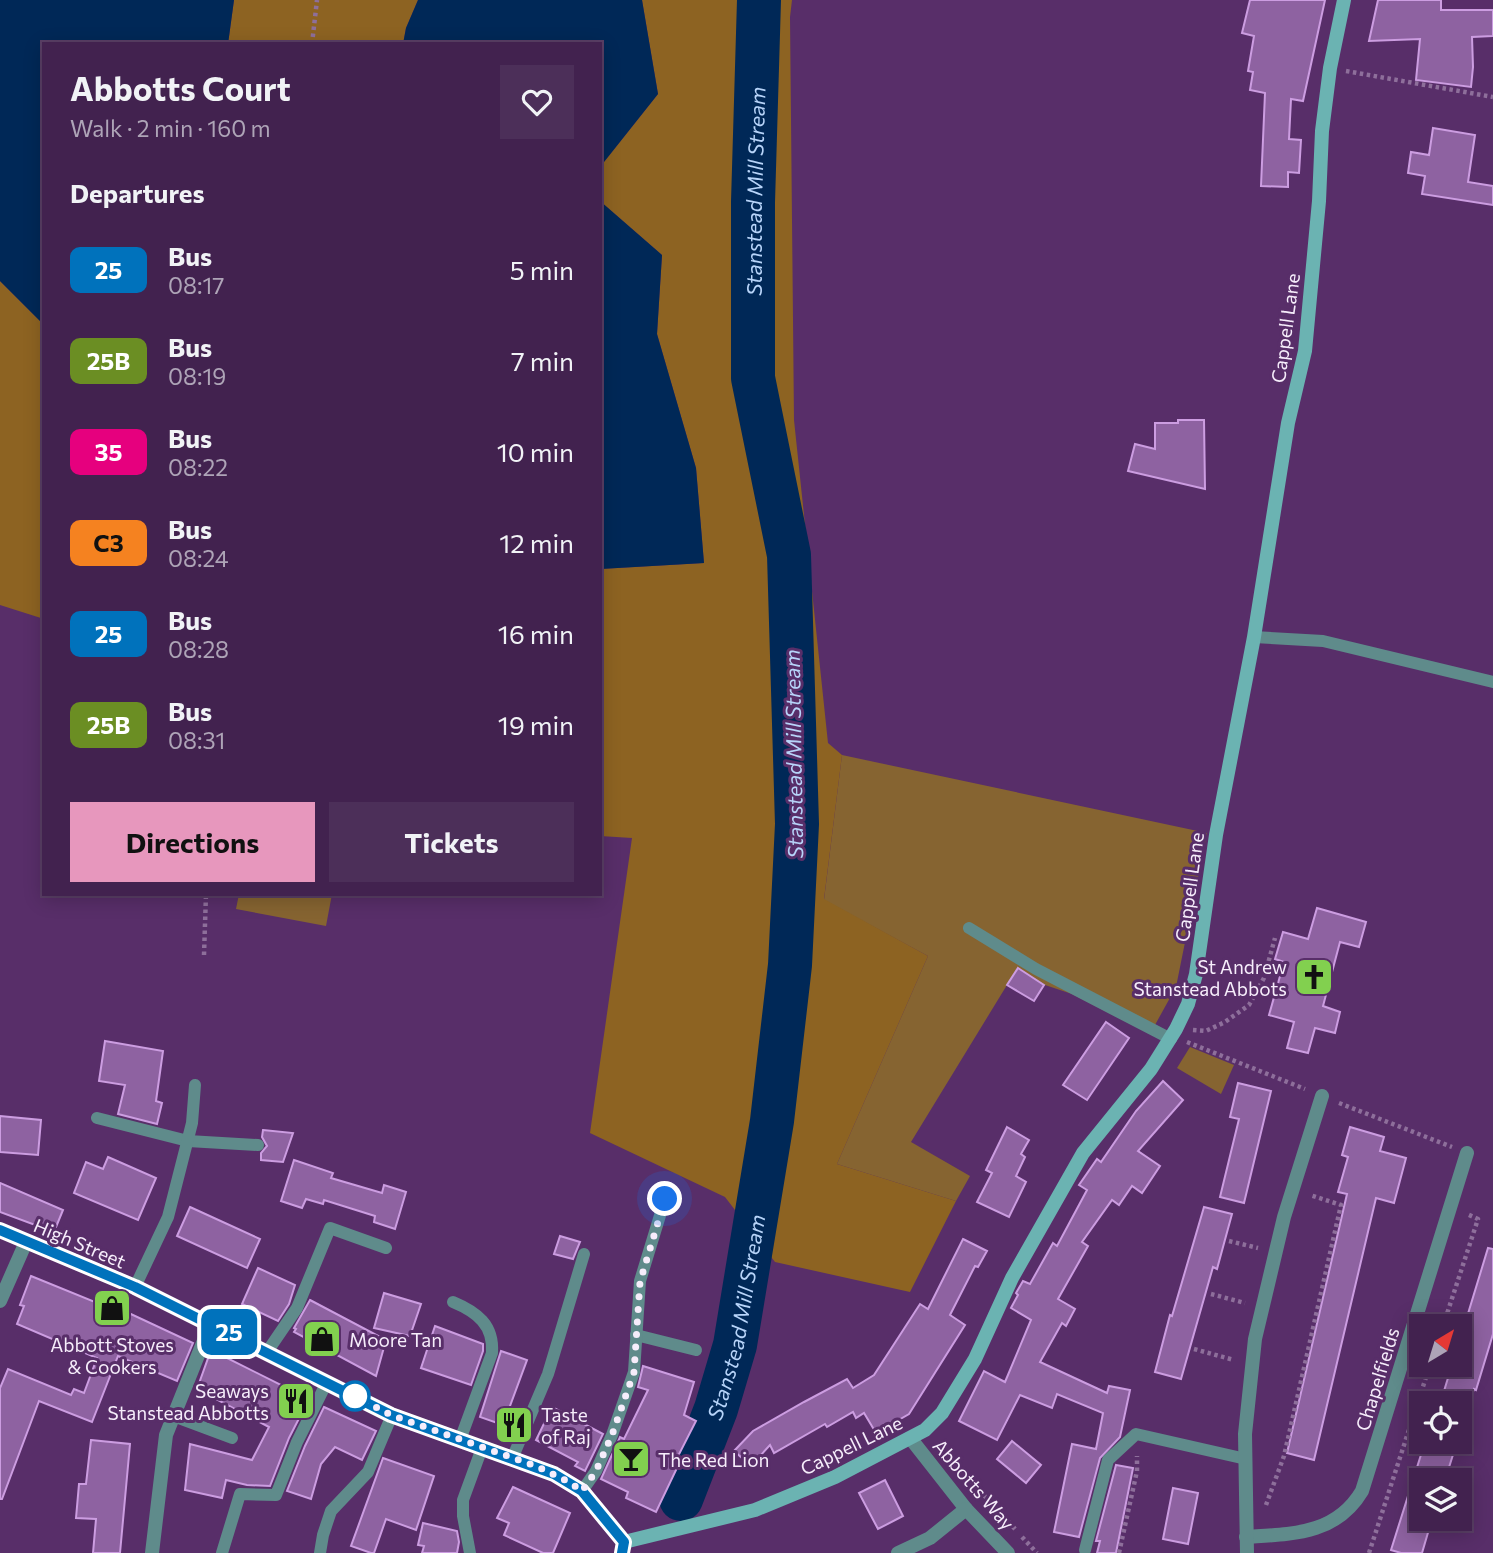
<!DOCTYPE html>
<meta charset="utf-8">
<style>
body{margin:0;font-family:Commissioner,sans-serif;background:#4c2f59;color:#f1f3f6;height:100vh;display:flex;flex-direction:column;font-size:26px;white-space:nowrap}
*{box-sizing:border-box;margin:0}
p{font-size:23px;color:#aea4b7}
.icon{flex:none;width:38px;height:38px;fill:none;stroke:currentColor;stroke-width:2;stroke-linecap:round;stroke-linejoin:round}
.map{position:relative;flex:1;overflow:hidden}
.drawer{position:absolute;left:42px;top:42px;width:560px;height:854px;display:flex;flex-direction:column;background:#42224f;border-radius:0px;box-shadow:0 4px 18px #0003,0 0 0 2px #5a3f66}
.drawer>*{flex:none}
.badge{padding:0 14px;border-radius:10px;font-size:24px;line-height:46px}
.needle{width:46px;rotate:38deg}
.fabs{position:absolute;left:1409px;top:1314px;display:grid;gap:14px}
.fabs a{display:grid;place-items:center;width:63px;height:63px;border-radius:0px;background:#42224f;box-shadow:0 4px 18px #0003,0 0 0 2px #5a3f66;font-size:35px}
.you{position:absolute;width:35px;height:35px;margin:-18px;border:5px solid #fff;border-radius:50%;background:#1a73e8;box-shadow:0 0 0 10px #1a73e833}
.map>.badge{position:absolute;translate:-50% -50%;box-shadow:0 0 0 4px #fff}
h2{padding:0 28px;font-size:26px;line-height:63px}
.round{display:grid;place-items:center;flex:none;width:74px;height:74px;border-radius:0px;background:#4c2f59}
.headline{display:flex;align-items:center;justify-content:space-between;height:119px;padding:0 28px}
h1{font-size:33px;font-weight:700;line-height:52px}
.action{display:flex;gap:14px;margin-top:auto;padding:14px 28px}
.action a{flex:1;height:80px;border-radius:0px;background:#e797bd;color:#111;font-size:28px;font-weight:700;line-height:80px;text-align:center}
.action a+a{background:#4c2f59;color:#f1f3f6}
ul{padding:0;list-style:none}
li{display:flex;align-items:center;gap:21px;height:91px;padding:0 28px}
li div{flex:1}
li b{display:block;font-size:26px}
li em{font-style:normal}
li .badge{min-width:77px;font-weight:700;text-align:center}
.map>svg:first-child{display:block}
.green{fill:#866431}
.forest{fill:#8d6322}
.water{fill:#002857}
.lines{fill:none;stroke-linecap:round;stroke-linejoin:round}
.river{stroke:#002857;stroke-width:44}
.building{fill:#8e62a1;stroke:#cc9de1;stroke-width:2}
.path{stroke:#8e6f9b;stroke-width:4.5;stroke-dasharray:3.5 3.5;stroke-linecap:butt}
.lane{stroke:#5f8b8b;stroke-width:12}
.street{stroke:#5f8b8b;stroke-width:14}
.secondary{stroke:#6bb3b2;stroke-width:14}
.line-casing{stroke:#fff;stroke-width:16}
.line{stroke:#0072bc;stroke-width:10}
.walk{stroke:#f6edfb;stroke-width:7;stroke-dasharray:0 12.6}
.stop-dot{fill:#fff;stroke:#0072bc;stroke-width:3.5}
.labels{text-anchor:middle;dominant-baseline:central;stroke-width:6;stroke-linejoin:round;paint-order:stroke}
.street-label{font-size:19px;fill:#f6edfb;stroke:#582e69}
.poi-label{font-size:19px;fill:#f6edfb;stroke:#582e69;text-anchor:start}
.water-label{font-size:21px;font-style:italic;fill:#b7d4f9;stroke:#582e69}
</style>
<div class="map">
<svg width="1493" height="1553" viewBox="0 0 1493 1553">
<rect width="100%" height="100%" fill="#582e69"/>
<!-- green -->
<g class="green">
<path d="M842,755L1207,833L1176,987L1150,1034L1072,994L1045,985L1034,1001L1007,985L911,1142L970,1176L956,1201L837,1164L928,956L824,900Z"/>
<path d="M239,894H332L326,926L236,909Z"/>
<path d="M1190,1047L1234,1065L1221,1094L1177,1068Z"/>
</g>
<!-- forest -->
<g class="forest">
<path d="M234,0H418L406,28L403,44H228Z"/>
<path d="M642,0H792L790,17L794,420L828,743L842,755L824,899L928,956L837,1164L956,1201L910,1292L775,1262L725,1197L590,1133L632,838L600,836V569L704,563L696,468L657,334L662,255L600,201V167L658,94Z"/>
<path d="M0,281L44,325V619L0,605Z"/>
</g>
<!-- water -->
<g class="water">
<path d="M0,0H234L228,44H44V325L0,281Z"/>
<path d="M418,0H642L658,94L600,167V44H403L406,28Z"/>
<path d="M600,201L662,255L657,334L696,468L704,563L600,569Z"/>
</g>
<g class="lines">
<!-- river -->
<path class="river" id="s1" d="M681,1499L716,1409L735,1345L772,1121L790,965L797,824L789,555L753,378V202L759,0"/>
</g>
<!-- building -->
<g class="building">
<path d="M1250,0H1325L1303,101L1291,99L1289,139L1301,140L1299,173L1288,172V187L1261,186L1265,93L1250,90L1253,72L1248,71L1254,36L1242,33Z"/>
<path d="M1378,0H1441V10H1493V36L1472,37L1473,67L1471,87L1416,80L1420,39L1369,41Z"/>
<path d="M1433,128L1475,135L1468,182L1493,186V205L1422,194L1425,176L1408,173L1411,152L1429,155Z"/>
<path d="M1178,420H1204L1205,489L1128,471L1135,444L1155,449V423H1178Z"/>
<path d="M1317,908L1366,922L1359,947L1340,942L1323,1006L1340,1012L1335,1033L1315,1028L1308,1053L1287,1048L1294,1022L1269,1015L1284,962L1275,959L1283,932L1308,939Z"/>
<path d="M1018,968L1044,985L1034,1001L1007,985Z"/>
<path d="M1106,1022L1129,1038L1087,1100L1063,1085Z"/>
<path d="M105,1041L163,1051L156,1101L162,1103L157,1124L118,1114L125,1085L99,1081Z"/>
<path d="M1163,1081L1183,1100L1138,1151L1160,1166L1142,1193L1132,1186L1119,1205L1112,1200L1082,1242L1088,1246L1058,1299L1075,1309L1066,1326L1062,1323L1040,1362L1107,1393L1109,1386L1130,1390L1120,1437L1100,1458L1079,1537L1054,1532L1072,1444L1096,1449L1103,1413L1057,1394L1052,1408L1020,1395L997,1440L959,1421L984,1371L1005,1382L1031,1320L1011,1308L1018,1295L1016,1293L1023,1281L1030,1284L1053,1243L1057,1246L1087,1190L1079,1185L1097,1159L1101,1162L1136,1111Z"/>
<path d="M1238,1083L1271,1091L1244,1203L1220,1197L1239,1119L1230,1117Z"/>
<path d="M0,1116L41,1120L38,1155L0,1152Z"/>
<path d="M1007,1127L1029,1140L1021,1154L1025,1157L1016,1176L1026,1182L1009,1217L977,1202L992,1173L986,1170Z"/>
<path d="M1350,1127L1384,1137L1380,1151L1406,1158L1394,1203L1376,1198L1314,1460L1287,1453L1347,1194L1338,1192L1348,1157L1342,1155Z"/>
<path d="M263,1130L293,1133L283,1162L261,1160V1153L267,1146L262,1137Z"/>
<path d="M108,1157L156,1178L138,1220L74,1193L86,1162L103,1169Z"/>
<path d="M294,1160L333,1173L331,1178L382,1193L384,1185L406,1192L395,1229L374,1222L375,1216L324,1200L323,1204L306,1199L302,1208L281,1201Z"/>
<path d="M0,1183L63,1210L54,1232L0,1212Z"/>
<path d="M190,1207L260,1239L247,1268L177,1236Z"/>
<path d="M1204,1207L1232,1214L1217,1269L1213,1267L1181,1379L1155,1372L1170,1315L1172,1316Z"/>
<path d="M560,1236L580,1242L573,1259L554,1254Z"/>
<path d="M963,1239L987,1251L978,1267L975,1266L950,1315L965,1325L909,1414L876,1433L864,1413L856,1418L853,1412L827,1427L825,1424L774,1453L770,1445L751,1466L734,1451L753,1431L804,1402L847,1379L853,1388L874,1375L920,1304L928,1309Z"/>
<path d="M1488,1248L1493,1249V1334L1476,1390L1474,1389L1469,1404H1440L1452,1365H1460V1340Z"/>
<path d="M258,1268L295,1285L289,1304L278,1321L242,1304Z"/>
<path d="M31,1276L102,1305L103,1301L193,1343L177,1381L118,1356L92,1422L39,1401L2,1499H0V1388L8,1369L71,1395L74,1389L84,1393L97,1358L17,1324L24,1306L20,1305Z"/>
<path d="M384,1293L421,1304L410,1336L374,1328Z"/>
<path d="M310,1300L386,1340L376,1376L294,1332L296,1329L294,1328Z"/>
<path d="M435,1326L483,1344V1351L471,1385L421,1368Z"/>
<path d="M211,1350L309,1399L289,1438L270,1486L247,1485L226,1480L222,1498L185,1490L190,1444L252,1460L269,1427L197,1389Z"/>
<path d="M501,1351L527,1360L503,1425L480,1417Z"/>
<path d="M643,1366L694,1382L684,1415L696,1421L673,1466L677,1468L656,1512L626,1498L628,1492L601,1479L620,1437L624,1439L648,1390L638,1387Z"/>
<path d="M324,1407L376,1431L362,1460L335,1447L321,1464L311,1499L287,1491L305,1446Z"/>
<path d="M552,1407L603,1434L585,1471L575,1466L578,1462L536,1440Z"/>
<path d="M91,1440L130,1444L120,1553H93L96,1519L76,1518L79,1484H86Z"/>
<path d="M1012,1441L1041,1465L1026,1483L997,1459Z"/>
<path d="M1425,1442H1457L1445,1480H1421V1519H1432L1422,1553H1401L1391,1550Z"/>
<path d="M383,1458L434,1476L416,1530L386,1519L374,1553H371L351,1546Z"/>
<path d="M1116,1465L1133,1468L1116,1553H1097L1100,1541H1096Z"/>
<path d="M885,1480L903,1516L878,1529L859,1493Z"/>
<path d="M513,1487L570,1513L553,1553H543L504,1535L509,1523L497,1518Z"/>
<path d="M1173,1488L1198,1493L1188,1544L1163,1539Z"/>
<path d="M423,1523L457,1531L459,1542L457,1553H422L424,1546L418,1545Z"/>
</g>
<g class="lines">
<!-- path -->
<g class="path">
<path d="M312,44L317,0"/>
<path d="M1346,71L1493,97"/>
<path d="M204,955L206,894"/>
<path d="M1193,1030L1206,1031L1225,1022L1249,1005L1264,978L1275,938"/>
<path d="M1187,1042L1305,1089"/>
<path d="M1339,1103L1452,1147"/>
<path d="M1229,1241L1258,1248"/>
<path d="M1211,1294L1245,1303"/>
<path d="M1443,1326L1478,1219L1467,1214"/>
<path d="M1194,1349L1234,1360"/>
<path d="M970,1480L1016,1530"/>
<path d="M1266,1505L1284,1456L1341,1205L1310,1195"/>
<path d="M1022,1537L1037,1553"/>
<path d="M1119,1553L1137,1471V1456"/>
<path d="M1369,1553L1430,1365"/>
</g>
<!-- lane -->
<g class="lane">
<path d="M1254,637L1323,641L1493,682"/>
<path d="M969,928L1036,969L1171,1039"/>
<path d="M97,1118L188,1141L258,1145"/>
<path d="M135,1287L168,1217L192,1123L195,1085"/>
<path d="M453,1302C477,1312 494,1325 492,1353L460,1440"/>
<path d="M636,1335L696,1350"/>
<path d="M267,1352L297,1308L330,1228L386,1248"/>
<path d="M173,1416L232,1438"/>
<path d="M512,1459L548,1374L584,1254"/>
<path d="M582,1491L596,1471L612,1435L634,1372L640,1281L665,1199"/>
<path d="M1085,1550L1108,1460L1136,1434L1246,1459"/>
<path d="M222,1553L240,1494L276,1495L297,1442L327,1382"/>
<path d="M320,1553L323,1535L331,1511L368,1472L392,1415"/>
<path d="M470,1553L463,1516V1500L482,1448"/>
</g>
<!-- street -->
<g class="street">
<path d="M0,1301L26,1242"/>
<path d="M911,1439L966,1509L1008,1553"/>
<path d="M1246,1537C1291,1534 1336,1535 1362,1491L1467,1153"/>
<path d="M152,1553L166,1435L211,1323"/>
<path d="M898,1553L930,1538L966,1509"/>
<path d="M1247,1553L1245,1434L1255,1339L1284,1217L1322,1096"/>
</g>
<!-- secondary -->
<g class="secondary">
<path d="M0,1230L135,1287L392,1415L554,1474L582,1491L624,1542"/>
<path d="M624,1542L755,1510L835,1477L925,1430L942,1413L975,1359L1012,1278L1083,1153L1151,1069L1176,1029L1188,1004L1196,974L1216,835L1254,637L1288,423L1305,351L1319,201L1322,131L1330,68L1344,0"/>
</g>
</g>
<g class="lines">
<defs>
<path id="line" d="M0,1230L135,1287L391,1415L554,1474L582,1491L624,1542L622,1553"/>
</defs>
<!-- line casing -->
<use href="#line" class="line-casing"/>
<!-- line -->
<use href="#line" class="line"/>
<!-- walk -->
<path class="walk" d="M355,1396L349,1393L391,1415L536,1466L569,1482L582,1491L596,1471L612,1435L634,1372L640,1282L665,1199"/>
</g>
<!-- icons -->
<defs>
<symbol id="church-square" viewBox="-11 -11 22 22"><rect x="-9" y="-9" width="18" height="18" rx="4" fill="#82d04f" stroke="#582e69"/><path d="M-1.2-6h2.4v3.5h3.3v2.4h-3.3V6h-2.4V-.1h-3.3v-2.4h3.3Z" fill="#111"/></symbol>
<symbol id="shop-square" viewBox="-11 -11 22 22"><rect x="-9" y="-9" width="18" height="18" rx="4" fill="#82d04f" stroke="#582e69"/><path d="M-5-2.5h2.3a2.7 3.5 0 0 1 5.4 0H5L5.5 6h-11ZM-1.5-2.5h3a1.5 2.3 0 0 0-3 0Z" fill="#111"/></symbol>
<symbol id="restaurant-square" viewBox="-11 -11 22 22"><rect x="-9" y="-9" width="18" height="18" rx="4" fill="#82d04f" stroke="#582e69"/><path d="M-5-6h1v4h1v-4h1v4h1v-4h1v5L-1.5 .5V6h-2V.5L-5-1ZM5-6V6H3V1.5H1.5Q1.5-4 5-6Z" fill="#111"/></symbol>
<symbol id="bar-square" viewBox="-11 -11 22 22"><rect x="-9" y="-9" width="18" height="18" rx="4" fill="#82d04f" stroke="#582e69"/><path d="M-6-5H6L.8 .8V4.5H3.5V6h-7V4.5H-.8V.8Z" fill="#111"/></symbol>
</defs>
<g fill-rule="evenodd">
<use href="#church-square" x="1292" y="955" width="44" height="44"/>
<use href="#shop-square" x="90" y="1286" width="44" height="44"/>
<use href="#shop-square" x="300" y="1317" width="44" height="44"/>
<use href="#restaurant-square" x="274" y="1379" width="44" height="44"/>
<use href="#restaurant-square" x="492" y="1403" width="44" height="44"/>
<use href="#bar-square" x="609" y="1437" width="44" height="44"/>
</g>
<!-- markers -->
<circle class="stop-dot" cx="355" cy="1396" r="14"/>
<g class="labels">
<!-- street labels -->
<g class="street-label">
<text transform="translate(1285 328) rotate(-82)">Cappell Lane</text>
<text transform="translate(1189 887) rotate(-82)">Cappell Lane</text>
<text transform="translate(80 1243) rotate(23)">High Street</text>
<text transform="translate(1377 1379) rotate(-73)">Chapelfields</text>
<text transform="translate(851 1445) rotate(-26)">Cappell Lane</text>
<text transform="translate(974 1484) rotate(49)">Abbotts Way</text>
</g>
<!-- poi labels -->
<g class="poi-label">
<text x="1287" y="966" text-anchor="end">St Andrew<tspan x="1287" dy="22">Stanstead Abbots</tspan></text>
<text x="349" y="1339">Moore Tan</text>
<text x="112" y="1344" text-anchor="middle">Abbott Stoves<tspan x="112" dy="22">&amp; Cookers</tspan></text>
<text x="269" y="1390" text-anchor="end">Seaways<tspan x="269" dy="22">Stanstead Abbotts</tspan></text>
<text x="541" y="1414">Taste<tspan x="541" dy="22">of Raj</tspan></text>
<text x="658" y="1459">The Red Lion</text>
</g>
<!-- water labels -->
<g class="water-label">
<text stroke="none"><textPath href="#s1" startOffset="1325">Stanstead Mill Stream</textPath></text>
<text transform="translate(793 754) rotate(-91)">Stanstead Mill Stream</text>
<text stroke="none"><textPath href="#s1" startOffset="191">Stanstead Mill Stream</textPath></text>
</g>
</g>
</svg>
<div class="fabs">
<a><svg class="needle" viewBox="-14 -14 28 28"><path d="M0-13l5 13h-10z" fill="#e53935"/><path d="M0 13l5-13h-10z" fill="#aea4b7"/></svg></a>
<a><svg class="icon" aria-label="locate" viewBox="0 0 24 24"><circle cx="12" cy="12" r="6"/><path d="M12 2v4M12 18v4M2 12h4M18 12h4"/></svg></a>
<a><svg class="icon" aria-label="layers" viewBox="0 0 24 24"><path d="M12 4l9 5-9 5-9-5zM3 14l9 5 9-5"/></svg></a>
</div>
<div class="you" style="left:665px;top:1199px"></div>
<b class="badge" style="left:229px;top:1332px;background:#0072bc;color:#fff">25</b>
<section class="drawer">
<div class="headline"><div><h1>Abbotts Court</h1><p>Walk · 2 min · 160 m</p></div><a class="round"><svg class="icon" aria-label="heart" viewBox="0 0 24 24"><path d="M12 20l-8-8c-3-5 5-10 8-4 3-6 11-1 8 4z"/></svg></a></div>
<h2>Departures</h2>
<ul>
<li><span class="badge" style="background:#0072bc;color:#fff">25</span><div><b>Bus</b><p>08:17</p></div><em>5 min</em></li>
<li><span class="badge" style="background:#6b8e23;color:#fff">25B</span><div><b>Bus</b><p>08:19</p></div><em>7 min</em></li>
<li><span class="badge" style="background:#e6007e;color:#fff">35</span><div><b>Bus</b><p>08:22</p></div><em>10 min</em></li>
<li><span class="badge" style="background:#f58220;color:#111">C3</span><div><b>Bus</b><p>08:24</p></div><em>12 min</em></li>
<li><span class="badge" style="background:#0072bc;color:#fff">25</span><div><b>Bus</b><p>08:28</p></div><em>16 min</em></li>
<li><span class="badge" style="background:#6b8e23;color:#fff">25B</span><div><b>Bus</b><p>08:31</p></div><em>19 min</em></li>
</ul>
<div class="action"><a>Directions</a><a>Tickets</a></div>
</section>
</div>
